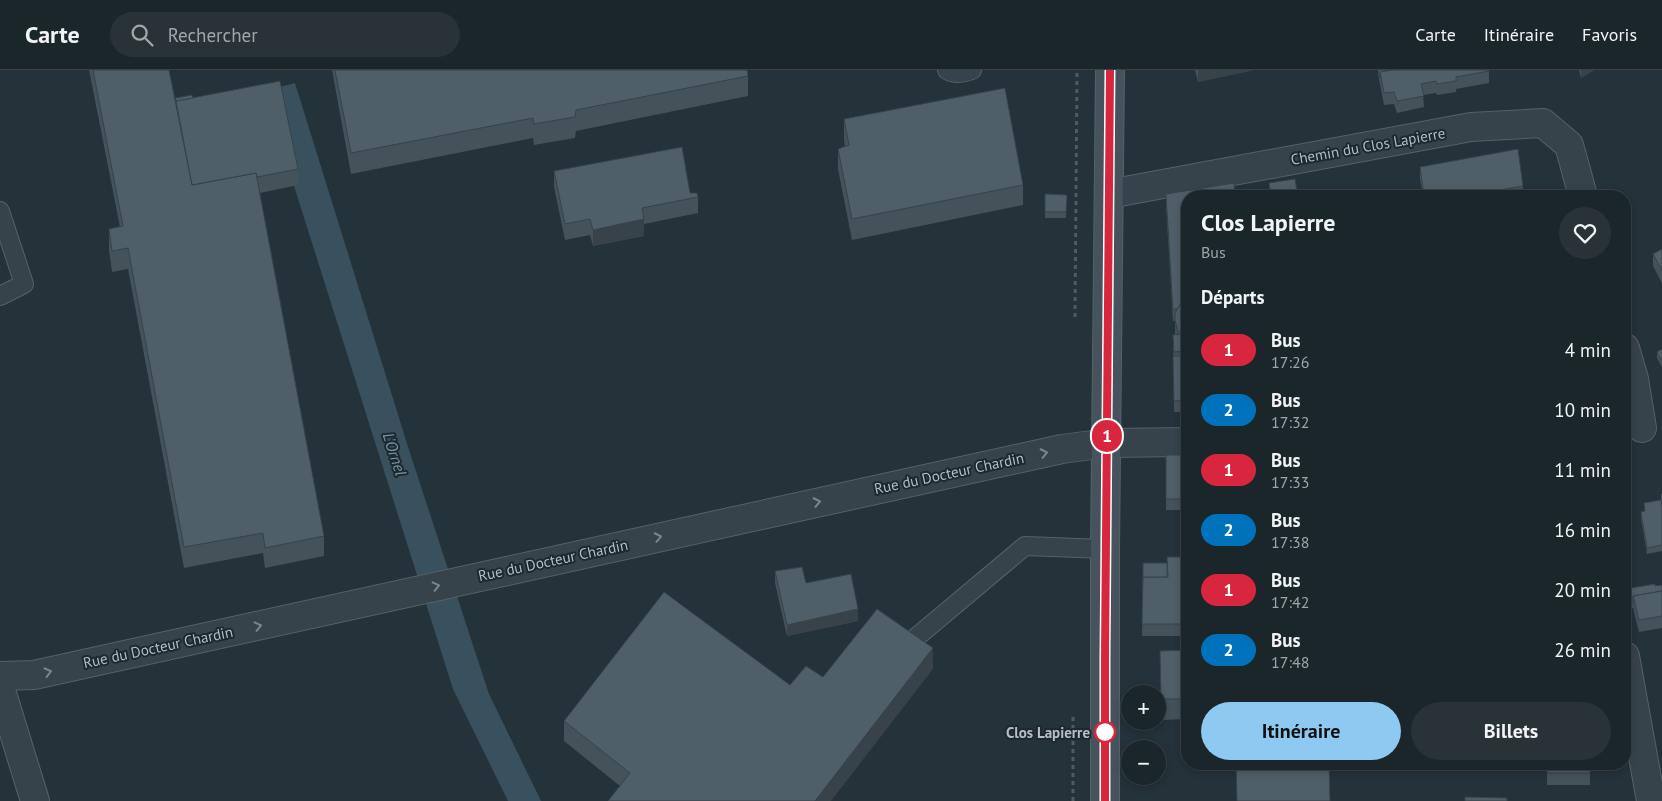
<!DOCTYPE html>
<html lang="fr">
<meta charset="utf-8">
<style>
body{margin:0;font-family:"PT Sans",sans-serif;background:#283237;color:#f1f3f6;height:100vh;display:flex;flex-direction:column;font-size:19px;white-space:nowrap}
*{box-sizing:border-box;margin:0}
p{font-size:16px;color:#a0a5a9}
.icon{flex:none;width:28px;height:28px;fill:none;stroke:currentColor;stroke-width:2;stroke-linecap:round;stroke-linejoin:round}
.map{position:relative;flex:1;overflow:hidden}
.drawer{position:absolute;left:1181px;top:120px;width:450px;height:580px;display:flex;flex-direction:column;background:#1b262b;border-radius:20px;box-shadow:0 2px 8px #0003,0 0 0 1px #394347}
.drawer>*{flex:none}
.badge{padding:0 10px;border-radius:16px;font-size:18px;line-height:32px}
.controls{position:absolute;left:1121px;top:615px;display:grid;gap:10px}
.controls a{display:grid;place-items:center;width:45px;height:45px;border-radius:50%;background:#1b262b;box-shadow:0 2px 8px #0003,0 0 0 1px #394347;font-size:25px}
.map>.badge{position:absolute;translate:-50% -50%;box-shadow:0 0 0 2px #fff}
h2{padding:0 20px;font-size:19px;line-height:45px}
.round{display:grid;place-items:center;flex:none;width:52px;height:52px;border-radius:26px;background:#283237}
.headline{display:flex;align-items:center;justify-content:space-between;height:85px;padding:0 20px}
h1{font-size:24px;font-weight:600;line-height:38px}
.cta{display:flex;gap:10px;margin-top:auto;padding:10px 20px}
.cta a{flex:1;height:58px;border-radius:30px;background:#8dc9f0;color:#111;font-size:20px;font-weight:600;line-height:58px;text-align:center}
.cta a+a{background:#283237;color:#f1f3f6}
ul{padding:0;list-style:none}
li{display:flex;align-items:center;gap:15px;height:60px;padding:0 20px}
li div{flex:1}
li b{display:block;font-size:19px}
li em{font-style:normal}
li .badge{min-width:55px;font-weight:700;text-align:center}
header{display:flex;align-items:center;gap:30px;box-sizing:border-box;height:70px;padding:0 25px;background:#1b262b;border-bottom:1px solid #394347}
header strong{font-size:24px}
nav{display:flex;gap:28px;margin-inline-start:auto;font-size:18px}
.search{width:350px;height:45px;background:#283237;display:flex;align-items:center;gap:12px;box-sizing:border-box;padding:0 18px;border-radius:28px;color:#a0a5a9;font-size:19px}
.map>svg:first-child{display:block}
.water{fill:#39515f}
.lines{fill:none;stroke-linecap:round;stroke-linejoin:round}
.service-casing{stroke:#566168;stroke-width:20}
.minor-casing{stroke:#566168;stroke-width:30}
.secondary-casing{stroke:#566168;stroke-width:30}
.path{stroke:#4b5e5c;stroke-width:3;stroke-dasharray:4 4;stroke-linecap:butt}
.service{stroke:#37434a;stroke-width:18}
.minor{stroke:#37434a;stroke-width:28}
.secondary{stroke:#46535d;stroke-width:28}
.wall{fill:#445259}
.shaded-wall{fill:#374249}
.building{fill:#4f5f68;stroke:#374249}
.oneway{stroke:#7b878e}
.line-casing{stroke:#fff;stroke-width:11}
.line{stroke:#d7263d;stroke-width:8}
.stop-dot{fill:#fff;stroke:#d7263d;stroke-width:2.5}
.labels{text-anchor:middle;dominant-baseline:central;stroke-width:4;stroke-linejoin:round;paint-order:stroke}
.street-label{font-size:15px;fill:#b3bec6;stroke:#1d282f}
.stop-label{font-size:15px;font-weight:bold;fill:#b3bec6;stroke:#1d282f;text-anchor:end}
.water-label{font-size:16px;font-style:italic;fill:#7596a7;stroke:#1d282f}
</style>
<header>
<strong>Carte</strong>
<div class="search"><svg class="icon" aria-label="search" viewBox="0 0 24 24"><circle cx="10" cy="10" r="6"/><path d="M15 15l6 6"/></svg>Rechercher</div>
<nav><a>Carte</a><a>Itinéraire</a><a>Favoris</a></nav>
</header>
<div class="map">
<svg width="1662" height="731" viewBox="0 0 1662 731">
<rect width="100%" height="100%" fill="#243239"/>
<!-- water -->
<path class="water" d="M295,13L409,380L489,624L541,731H508L453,619L264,21Z"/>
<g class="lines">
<defs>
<g id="service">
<path d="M947,0C955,5 964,3 972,0"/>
<path d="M0,141L24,214L0,226"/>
<path d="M913,570L1025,476L1105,479"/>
</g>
<g id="minor">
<path d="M1109,124L1471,57L1543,53L1569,75L1583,126"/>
<path d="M1625,278L1634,309L1642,358"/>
<path d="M1625,586L1651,731"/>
<path d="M0,606L34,605L1062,379L1107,373L1188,372"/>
<path d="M0,617L35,731"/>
</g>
<path id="secondary" d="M1105,731V479L1110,0"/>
</defs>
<!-- service casing -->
<use href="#service" class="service-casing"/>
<!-- minor casing -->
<use href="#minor" class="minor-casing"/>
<!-- secondary casing -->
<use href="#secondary" class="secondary-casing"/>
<!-- path -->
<g class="path">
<path d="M1075,247L1077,0"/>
<path d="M1073,731V643"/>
</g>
<!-- service -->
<use href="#service" class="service"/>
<!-- minor -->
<use href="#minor" class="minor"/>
<!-- secondary -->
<use href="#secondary" class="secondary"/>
</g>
<!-- wall -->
<g class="wall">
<path d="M89,0H169L175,28L193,27L298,99V115L260,123L324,466V486L265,498L263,483L184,498L128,199L112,202L109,180V159L120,157Z"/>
<path d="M332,0H747L748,6V26L576,61L575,68L534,75L533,68L351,104Z"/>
<path d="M1195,0H1254L1198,12Z"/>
<path d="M1378,0H1489V13L1456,19V22L1437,25L1436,23L1423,25L1424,37L1397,43L1394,34L1384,35L1378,4Z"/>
<path d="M1579,0H1594L1581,8Z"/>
<path d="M844,49L1023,115V135L852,170L838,99V79L845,76L844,70Z"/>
<path d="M1420,97L1523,116V126H1423L1420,109Z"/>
<path d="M554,101L690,123L698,127V143L644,154V166L593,176L590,165L565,170L554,117Z"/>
<path d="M1269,113L1297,121V126H1270Z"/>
<path d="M1045,124L1067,125L1066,148H1045Z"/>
<path d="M1166,124L1188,126V342H1174L1173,265L1175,264V251H1173L1166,136Z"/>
<path d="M1662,179V213L1653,196V184Z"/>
<path d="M1662,279V297L1657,288V282Z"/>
<rect x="1166" y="385" width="22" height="55"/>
<path d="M1661,424H1662V481L1647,484L1641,448V442L1645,441L1644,433L1661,430Z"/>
<path d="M1188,487V566H1142L1143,493H1167Z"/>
<path d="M775,501L806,513L858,551L787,566L775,513Z"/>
<path d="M1662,515V558L1639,562L1633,538L1627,539L1625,528V519L1655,516Z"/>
<path d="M1188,580V649L1161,650L1160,581Z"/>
<path d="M933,599L620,716L564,671V651L790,615L823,607Z"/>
<rect x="1547" y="694" width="43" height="21"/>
</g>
<!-- shaded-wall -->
<g class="shaded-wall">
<path d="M1201,0H1254L1198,12V1Z"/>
<path d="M1581,0H1594L1581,8Z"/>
<path d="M644,149V166L593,176V160Z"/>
<path d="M858,539V551L787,566V555Z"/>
<path d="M933,578V599L831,731H815Z"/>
</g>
<!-- building -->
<g class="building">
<path d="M93,0H169L192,115L256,103L324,466L265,478L263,463L184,477L128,178L112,181L109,159L123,156Z"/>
<path d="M335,0H747L748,6L576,40L575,47L534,54L533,48L351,83Z"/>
<path d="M1378,0H1393L1380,2V8Z"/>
<path d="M1393,0H1489V1L1456,7V11L1437,14L1436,11L1421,14L1424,26L1397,31L1394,22L1384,23L1380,2Z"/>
<path d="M280,11L298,99L257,107L256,103L192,115L176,31Z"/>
<path d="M1005,18L1023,115L852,149L838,79L849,75L844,49Z"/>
<path d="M192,25L193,28L176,31L175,28Z"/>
<path d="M682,77L690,123H697L698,127L642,138L644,149L593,160L590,149L565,154L554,101Z"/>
<path d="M1518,79L1523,116L1466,126H1424L1420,97Z"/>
<path d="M1295,109L1297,121L1271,125L1269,113Z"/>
<path d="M1234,113L1235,126H1188V232L1181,233L1178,239H1173L1166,124Z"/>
<path d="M1045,124L1067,125L1066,142H1045Z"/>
<path d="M1662,179V201L1653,184Z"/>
<path d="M1188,232V281L1174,282L1173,265L1181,264L1178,261L1175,250V243L1181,233Z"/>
<path d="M1662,279V291L1657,282Z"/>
<path d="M1173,286H1188V330L1174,331Z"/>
<rect x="1166" y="385" width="22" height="44"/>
<path d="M1661,430L1662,436V475L1647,478L1641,442L1645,441L1644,433Z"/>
<path d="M1167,487H1188V554H1142L1143,507H1168Z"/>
<rect x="1143" y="493" width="24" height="14"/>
<path d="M802,497L806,513L851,504L858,539L787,555L775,501Z"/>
<path d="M1655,514V516L1662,515V521L1633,526V532L1627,533L1625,519Z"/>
<path d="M1662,521V546L1639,550L1633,526Z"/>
<path d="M664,522L790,615L806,596L823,607L877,539L933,578L815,731H608L630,703L564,651Z"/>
<path d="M1188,580V629H1161L1160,581Z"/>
<path d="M1236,694H1329L1330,731H1237Z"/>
<rect x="1547" y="694" width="43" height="9"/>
<path d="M1465,727L1507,728V731H1465Z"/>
</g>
<!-- one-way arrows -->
<defs><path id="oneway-chevron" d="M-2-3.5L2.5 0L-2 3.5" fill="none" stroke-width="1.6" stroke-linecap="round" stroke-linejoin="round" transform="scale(1.25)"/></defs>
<g class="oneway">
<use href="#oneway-chevron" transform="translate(1044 383) rotate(-12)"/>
<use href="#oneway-chevron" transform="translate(817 432) rotate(-12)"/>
<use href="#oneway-chevron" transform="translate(658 467) rotate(-12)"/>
<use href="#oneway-chevron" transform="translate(436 516) rotate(-13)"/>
<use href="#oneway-chevron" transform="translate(258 556) rotate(-13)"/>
<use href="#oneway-chevron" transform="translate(48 602) rotate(-14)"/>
</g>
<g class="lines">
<defs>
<path id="line" d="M1105,731V586L1110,0"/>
</defs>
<!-- line casing -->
<use href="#line" class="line-casing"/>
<!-- line -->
<use href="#line" class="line"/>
</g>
<!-- markers -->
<circle class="stop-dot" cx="1105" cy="662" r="10"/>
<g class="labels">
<!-- street labels -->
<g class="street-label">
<text transform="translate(1368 76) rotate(-10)">Chemin du Clos Lapierre</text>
<text transform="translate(949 403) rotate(-12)">Rue du Docteur Chardin</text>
<text transform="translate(553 490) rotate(-12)">Rue du Docteur Chardin</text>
<text transform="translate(158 577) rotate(-12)">Rue du Docteur Chardin</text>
</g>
<!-- stop labels -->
<g class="stop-label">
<text x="1090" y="662">Clos Lapierre</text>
</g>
<!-- water labels -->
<g class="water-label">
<text transform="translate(395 384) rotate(72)">L'Ornel</text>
</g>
</g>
</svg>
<div class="controls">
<a>+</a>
<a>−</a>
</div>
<b class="badge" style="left:1107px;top:366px;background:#d7263d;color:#fff">1</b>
<section class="drawer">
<div class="headline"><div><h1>Clos Lapierre</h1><p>Bus</p></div><a class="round"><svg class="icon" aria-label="heart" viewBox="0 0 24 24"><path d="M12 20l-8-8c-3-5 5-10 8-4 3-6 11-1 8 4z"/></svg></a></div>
<h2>Départs</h2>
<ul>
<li><span class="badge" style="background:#d7263d;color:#fff">1</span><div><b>Bus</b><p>17:26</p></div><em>4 min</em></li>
<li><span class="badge" style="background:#0072bc;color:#fff">2</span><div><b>Bus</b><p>17:32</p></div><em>10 min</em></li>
<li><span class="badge" style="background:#d7263d;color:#fff">1</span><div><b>Bus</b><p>17:33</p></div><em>11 min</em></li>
<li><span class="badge" style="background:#0072bc;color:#fff">2</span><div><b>Bus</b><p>17:38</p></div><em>16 min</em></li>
<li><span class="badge" style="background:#d7263d;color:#fff">1</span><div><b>Bus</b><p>17:42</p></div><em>20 min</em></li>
<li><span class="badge" style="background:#0072bc;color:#fff">2</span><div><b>Bus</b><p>17:48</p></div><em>26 min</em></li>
</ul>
<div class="cta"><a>Itinéraire</a><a>Billets</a></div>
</section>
</div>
